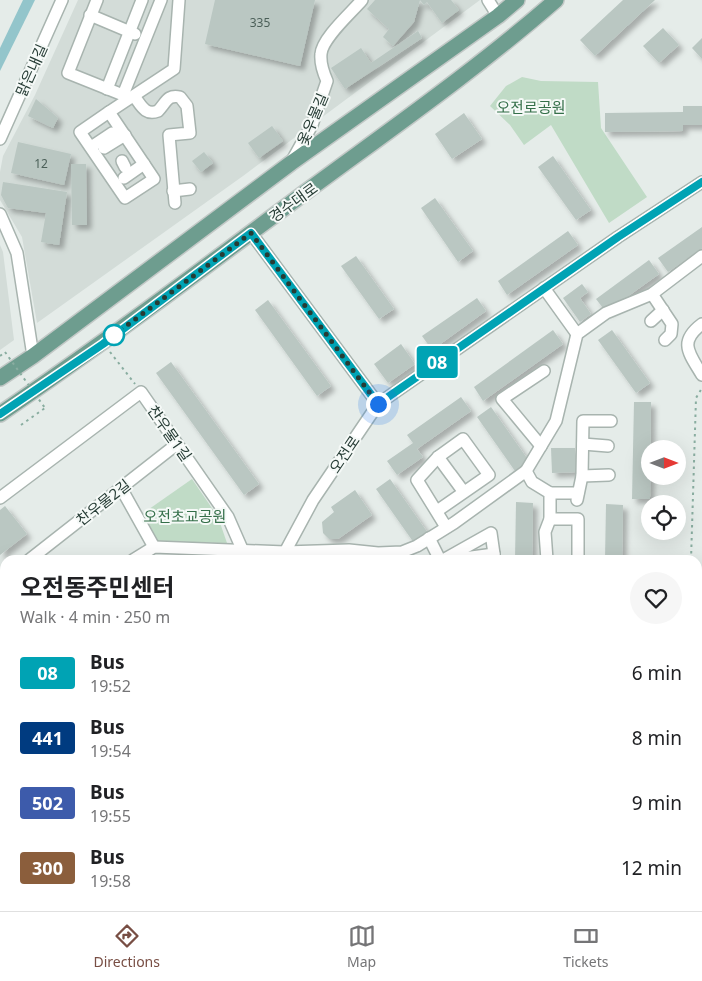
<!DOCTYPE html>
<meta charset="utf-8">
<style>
body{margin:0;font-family:"Noto Sans","Noto Sans KR",sans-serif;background:#f6f6f6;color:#202124;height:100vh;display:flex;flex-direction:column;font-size:19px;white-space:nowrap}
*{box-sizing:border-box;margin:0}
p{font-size:16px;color:#757577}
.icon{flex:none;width:28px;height:28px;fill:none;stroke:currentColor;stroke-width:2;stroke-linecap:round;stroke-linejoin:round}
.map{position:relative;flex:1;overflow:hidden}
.side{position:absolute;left:0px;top:555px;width:702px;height:356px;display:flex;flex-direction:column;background:#fff;border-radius:15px 15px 0 0;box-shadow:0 5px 20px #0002}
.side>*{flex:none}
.badge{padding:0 10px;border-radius:4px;font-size:18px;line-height:32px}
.needle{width:32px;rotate:90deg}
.tools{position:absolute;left:641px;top:440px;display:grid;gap:10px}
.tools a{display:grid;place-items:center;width:45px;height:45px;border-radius:50%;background:#fff;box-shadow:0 5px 20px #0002;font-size:25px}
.you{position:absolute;width:25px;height:25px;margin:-12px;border:4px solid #fff;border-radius:50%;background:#1a73e8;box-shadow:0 0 0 8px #1a73e833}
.map>.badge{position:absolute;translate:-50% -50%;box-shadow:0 0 0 2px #fff}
.round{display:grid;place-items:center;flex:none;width:52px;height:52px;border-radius:26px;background:#f6f6f6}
.headline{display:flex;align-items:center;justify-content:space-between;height:85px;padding:0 20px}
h1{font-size:24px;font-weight:700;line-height:38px}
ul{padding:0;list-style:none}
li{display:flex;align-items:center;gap:15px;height:65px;padding:0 20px}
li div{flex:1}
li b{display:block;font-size:19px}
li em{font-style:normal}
li .badge{min-width:55px;font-weight:700;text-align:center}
.tabs{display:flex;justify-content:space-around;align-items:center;height:70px;border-top:1px solid #e0e0e0;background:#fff;font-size:14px;color:#757577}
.tabs a{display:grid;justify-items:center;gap:2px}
.tabs .active{color:#784e44}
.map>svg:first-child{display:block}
.built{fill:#d3dcd8}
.green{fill:#c0dbc6}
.water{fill:#93c5cb}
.building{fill:#bac7c2;filter:url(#shadow)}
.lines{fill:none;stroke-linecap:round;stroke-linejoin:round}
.minor-casing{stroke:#a8b4af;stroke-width:14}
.major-casing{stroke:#c2c8c6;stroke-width:18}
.path{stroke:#89ada0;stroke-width:2;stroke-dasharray:2.5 4;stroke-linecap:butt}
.minor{stroke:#fff;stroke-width:11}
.major{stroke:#6e9d8f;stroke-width:15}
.path-bridge{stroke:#89ada0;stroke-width:2;stroke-dasharray:2.5 4;stroke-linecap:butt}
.line-casing{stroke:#fff;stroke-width:11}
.line{stroke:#00a3b4;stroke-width:8}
.walk{stroke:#263c35;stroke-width:5;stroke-dasharray:0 9}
.stop-dot{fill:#fff;stroke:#00a3b4;stroke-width:2.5}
.labels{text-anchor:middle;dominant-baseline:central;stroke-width:4;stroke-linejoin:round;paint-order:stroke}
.number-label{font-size:12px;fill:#4b5f58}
.street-label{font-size:15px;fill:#263c35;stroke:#f5f9f7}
.park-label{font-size:15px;fill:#346f49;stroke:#f5f9f7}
</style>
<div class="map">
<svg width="702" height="911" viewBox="0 0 702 911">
<defs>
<filter id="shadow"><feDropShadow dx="4.5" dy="4.5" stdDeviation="2.5" flood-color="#0004"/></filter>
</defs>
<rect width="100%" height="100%" fill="#e5ece9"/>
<!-- built -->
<g class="built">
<path d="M78,0H480L243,176L37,323L22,237L0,200V172L3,156L35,95Z"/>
<path d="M0,245L3,252L14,340L0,350Z"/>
</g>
<!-- green -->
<g class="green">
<path d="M522,77L541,81L598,82L601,128L647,197L609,223L551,125L524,145L510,125L490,106L506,86Z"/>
<path d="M192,479L218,517L227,543L155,542L142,514Z"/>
<path d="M698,657L702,663V911H356V906H698Z"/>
</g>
<!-- water -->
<path class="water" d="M23,0H35L0,71V48Z"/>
<!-- building -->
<g class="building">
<path d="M215,0H315L300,66L205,44Z"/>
<path d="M375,0H451L459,10L442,23L427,2L424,5L420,0L414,22L393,46L383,37L389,29L367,9Z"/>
<path d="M623,0H655L595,56L580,40Z"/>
<path d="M663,28L679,45L659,63L643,46Z"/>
<path d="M418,31L422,38L345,89L331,68L361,48L371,63Z"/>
<path d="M702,38V59L692,48Z"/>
<path d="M36,99L58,118L53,128L28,116Z"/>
<path d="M683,106H702V125H683V131L605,132V113L683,112Z"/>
<path d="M464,113L482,139L452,159L435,134Z"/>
<path d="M272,126L283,141L259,158L248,143Z"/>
<path d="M18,142L71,154L64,185L11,173Z"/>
<path d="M204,152L213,163L201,172L192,161Z"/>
<path d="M553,156L591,210L576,220L538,167Z"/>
<path d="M71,164H86L87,225H72Z"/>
<path d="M3,182L67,192L59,245L41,242L46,213L8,208L1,195Z"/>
<path d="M435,198L473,251L458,262L421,208Z"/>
<path d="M702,227V248L668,272L658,258Z"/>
<path d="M568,231L578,245L507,295L498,281Z"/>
<path d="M356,256L394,309L379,319L341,266Z"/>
<path d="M649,260L659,274L606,312L596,299Z"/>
<path d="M582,284L588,292L580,298L591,314L580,322L563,298Z"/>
<path d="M477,298L486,311L432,350L422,336Z"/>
<path d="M268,300L331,386L317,396L255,310Z"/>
<path d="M553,330L563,344L483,401L474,387Z"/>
<path d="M612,330L650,383L636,393L598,340Z"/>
<path d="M401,344L415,364L388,383L374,364Z"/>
<path d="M171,362L259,484L244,495L156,373Z"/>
<path d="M461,397L471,411L417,449L423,457L397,475L387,461L413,443L407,435Z"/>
<path d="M634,402H651L650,499H632Z"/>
<path d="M491,407L529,461L515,471L477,417Z"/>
<path d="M551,448H575L576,472L552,473Z"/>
<path d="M390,479L428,533L414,543L376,489Z"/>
<path d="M355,490L372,515L338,539H329L323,533L322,522L334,512L331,507Z"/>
<path d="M516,502L533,503L532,560H515Z"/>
<path d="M606,504L623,505L622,560H605Z"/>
<path d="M5,506L27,534L0,555V510Z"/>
<path d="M330,906H369L372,911H333Z"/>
</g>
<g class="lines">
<defs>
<g id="minor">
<path d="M97,0L68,73L123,95L161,0"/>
<path d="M488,0L498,16"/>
<path d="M90,15L135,34"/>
<path d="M107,89L142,0"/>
<path d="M134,96C141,105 145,116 158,111C166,103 167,94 180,97L187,106L190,133L169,135L175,203"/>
<path d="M109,112L154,179L125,198L80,132Z"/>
<path d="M109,112L174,69L179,0"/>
<path d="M0,139L62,0"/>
<path d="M91,147L112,133"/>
<path d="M104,148L125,135"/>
<path d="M293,159L312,125L327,81C323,72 320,64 321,54C322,38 352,12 362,0"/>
<path d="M122,161L125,167"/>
<path d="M124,178L144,164"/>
<path d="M173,191L190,189"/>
<path d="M0,214L17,253L33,356"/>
<path d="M251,233L378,404"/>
<path d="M544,288L577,334"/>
<path d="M652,294L672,324L671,334L665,340"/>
<path d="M651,321L663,310"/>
<path d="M702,324C678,342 689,353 702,375"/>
<path d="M583,444L608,446"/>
<path d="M541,446L502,399L544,371"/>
<path d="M438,457L463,491"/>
<path d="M526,471L532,482L550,493V519L545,532L547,560"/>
<path d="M582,476L609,475"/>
<path d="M121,488L154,547"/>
<path d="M550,493H578"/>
<path d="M0,498L141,392L228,517L242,549"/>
<path d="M577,500L582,476L583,421H611"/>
<path d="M437,511L489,475L463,439L438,457L417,480L446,527"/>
<path d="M550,519H578V560"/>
<path d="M429,538L440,560"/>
<path d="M284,558L285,552L313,500L378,404L618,237L702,182"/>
<path d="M29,560L177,444"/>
<path d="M133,560L154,547L285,552L349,550L378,553L402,552L417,546L454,523L526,471L556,421L577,334L606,313L652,294L702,256"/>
<path d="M443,560L491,533L494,554"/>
<path d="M449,560L494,554V560"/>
<path d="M0,583L5,579"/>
<path d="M0,638L5,636"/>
<path d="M0,647L5,654"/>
<path d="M0,705L5,694"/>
<path d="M0,785L5,784"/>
<path d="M0,814L5,819"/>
<path d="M236,906L237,911"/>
<path d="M295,906L298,911"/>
<path d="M10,911L14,906"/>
<path d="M77,911L78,906"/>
<path d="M137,911L161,907"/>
<path d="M257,911L259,906"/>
</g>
<g id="major">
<path d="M0,378L33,356L291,163L498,16L517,0"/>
<path d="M0,414C104,343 205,267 307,191C391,129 477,69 556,0"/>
</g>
</defs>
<!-- minor casing -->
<use href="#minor" class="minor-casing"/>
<!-- major casing -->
<use href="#major" class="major-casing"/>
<!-- path -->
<g class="path">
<path d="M110,352L135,384"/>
<path d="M0,356L5,352"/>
<path d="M21,425L45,408"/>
<path d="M691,560L696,398L702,388"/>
<path d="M548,906V911"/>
<path d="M619,911V906"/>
</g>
<!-- minor -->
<use href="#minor" class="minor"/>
<!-- major -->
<use href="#major" class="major"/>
<!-- path-bridge -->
<path class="path-bridge" d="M5,352L45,408"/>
</g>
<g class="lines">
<defs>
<path id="line" d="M0,414L103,344L251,233L378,404L618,237L702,182"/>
</defs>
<!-- line casing -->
<use href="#line" class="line-casing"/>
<!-- line -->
<use href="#line" class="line"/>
<!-- walk -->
<path class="walk" d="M114,335L251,233L378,404"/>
</g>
<!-- markers -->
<circle class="stop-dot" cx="114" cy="335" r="10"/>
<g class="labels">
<!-- number labels -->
<g class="number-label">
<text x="260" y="22">335</text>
<text x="41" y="163">12</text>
</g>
<!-- street labels -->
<g class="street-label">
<text transform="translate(31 70) rotate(-66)">맑은내길</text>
<text transform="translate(312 119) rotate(-67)">옻우물길</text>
<text transform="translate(293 202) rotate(-36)">경수대로</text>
<text transform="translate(170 433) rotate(55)">찬우물1길</text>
<text transform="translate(344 454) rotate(-56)">오전로</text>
<text transform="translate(103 502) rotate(-38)">찬우물2길</text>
</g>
<!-- park labels -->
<g class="park-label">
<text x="531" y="107">오전로공원</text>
<text x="185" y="516">오전초교공원</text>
</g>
</g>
</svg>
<div class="tools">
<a><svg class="needle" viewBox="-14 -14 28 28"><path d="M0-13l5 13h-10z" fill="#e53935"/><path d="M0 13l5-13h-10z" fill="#757577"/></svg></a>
<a><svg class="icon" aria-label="locate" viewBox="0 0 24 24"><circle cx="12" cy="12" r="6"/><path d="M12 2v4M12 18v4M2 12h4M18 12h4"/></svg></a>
</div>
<div class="you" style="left:378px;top:404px"></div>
<b class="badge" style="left:437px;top:362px;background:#00a3b4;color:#fff">08</b>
<section class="side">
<div class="headline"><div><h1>오전동주민센터</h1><p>Walk · 4 min · 250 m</p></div><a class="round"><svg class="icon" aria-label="heart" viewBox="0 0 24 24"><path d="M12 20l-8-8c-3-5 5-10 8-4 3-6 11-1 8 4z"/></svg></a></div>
<ul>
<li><span class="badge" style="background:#00a3b4;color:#fff">08</span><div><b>Bus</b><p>19:52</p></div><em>6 min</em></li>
<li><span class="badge" style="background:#003b80;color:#fff">441</span><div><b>Bus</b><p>19:54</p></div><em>8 min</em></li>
<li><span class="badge" style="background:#3d5bab;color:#fff">502</span><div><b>Bus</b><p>19:55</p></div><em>9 min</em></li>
<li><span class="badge" style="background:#8b5e3c;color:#fff">300</span><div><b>Bus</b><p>19:58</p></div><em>12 min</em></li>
</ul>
</section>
</div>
<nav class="tabs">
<a class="active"><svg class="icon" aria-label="directions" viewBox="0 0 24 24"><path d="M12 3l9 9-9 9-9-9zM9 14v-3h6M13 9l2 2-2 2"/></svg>Directions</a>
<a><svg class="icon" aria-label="map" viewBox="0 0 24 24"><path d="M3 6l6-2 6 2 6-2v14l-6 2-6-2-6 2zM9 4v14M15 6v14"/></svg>Map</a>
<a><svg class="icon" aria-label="tickets" viewBox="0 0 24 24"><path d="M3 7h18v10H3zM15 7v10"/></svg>Tickets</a>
</nav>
